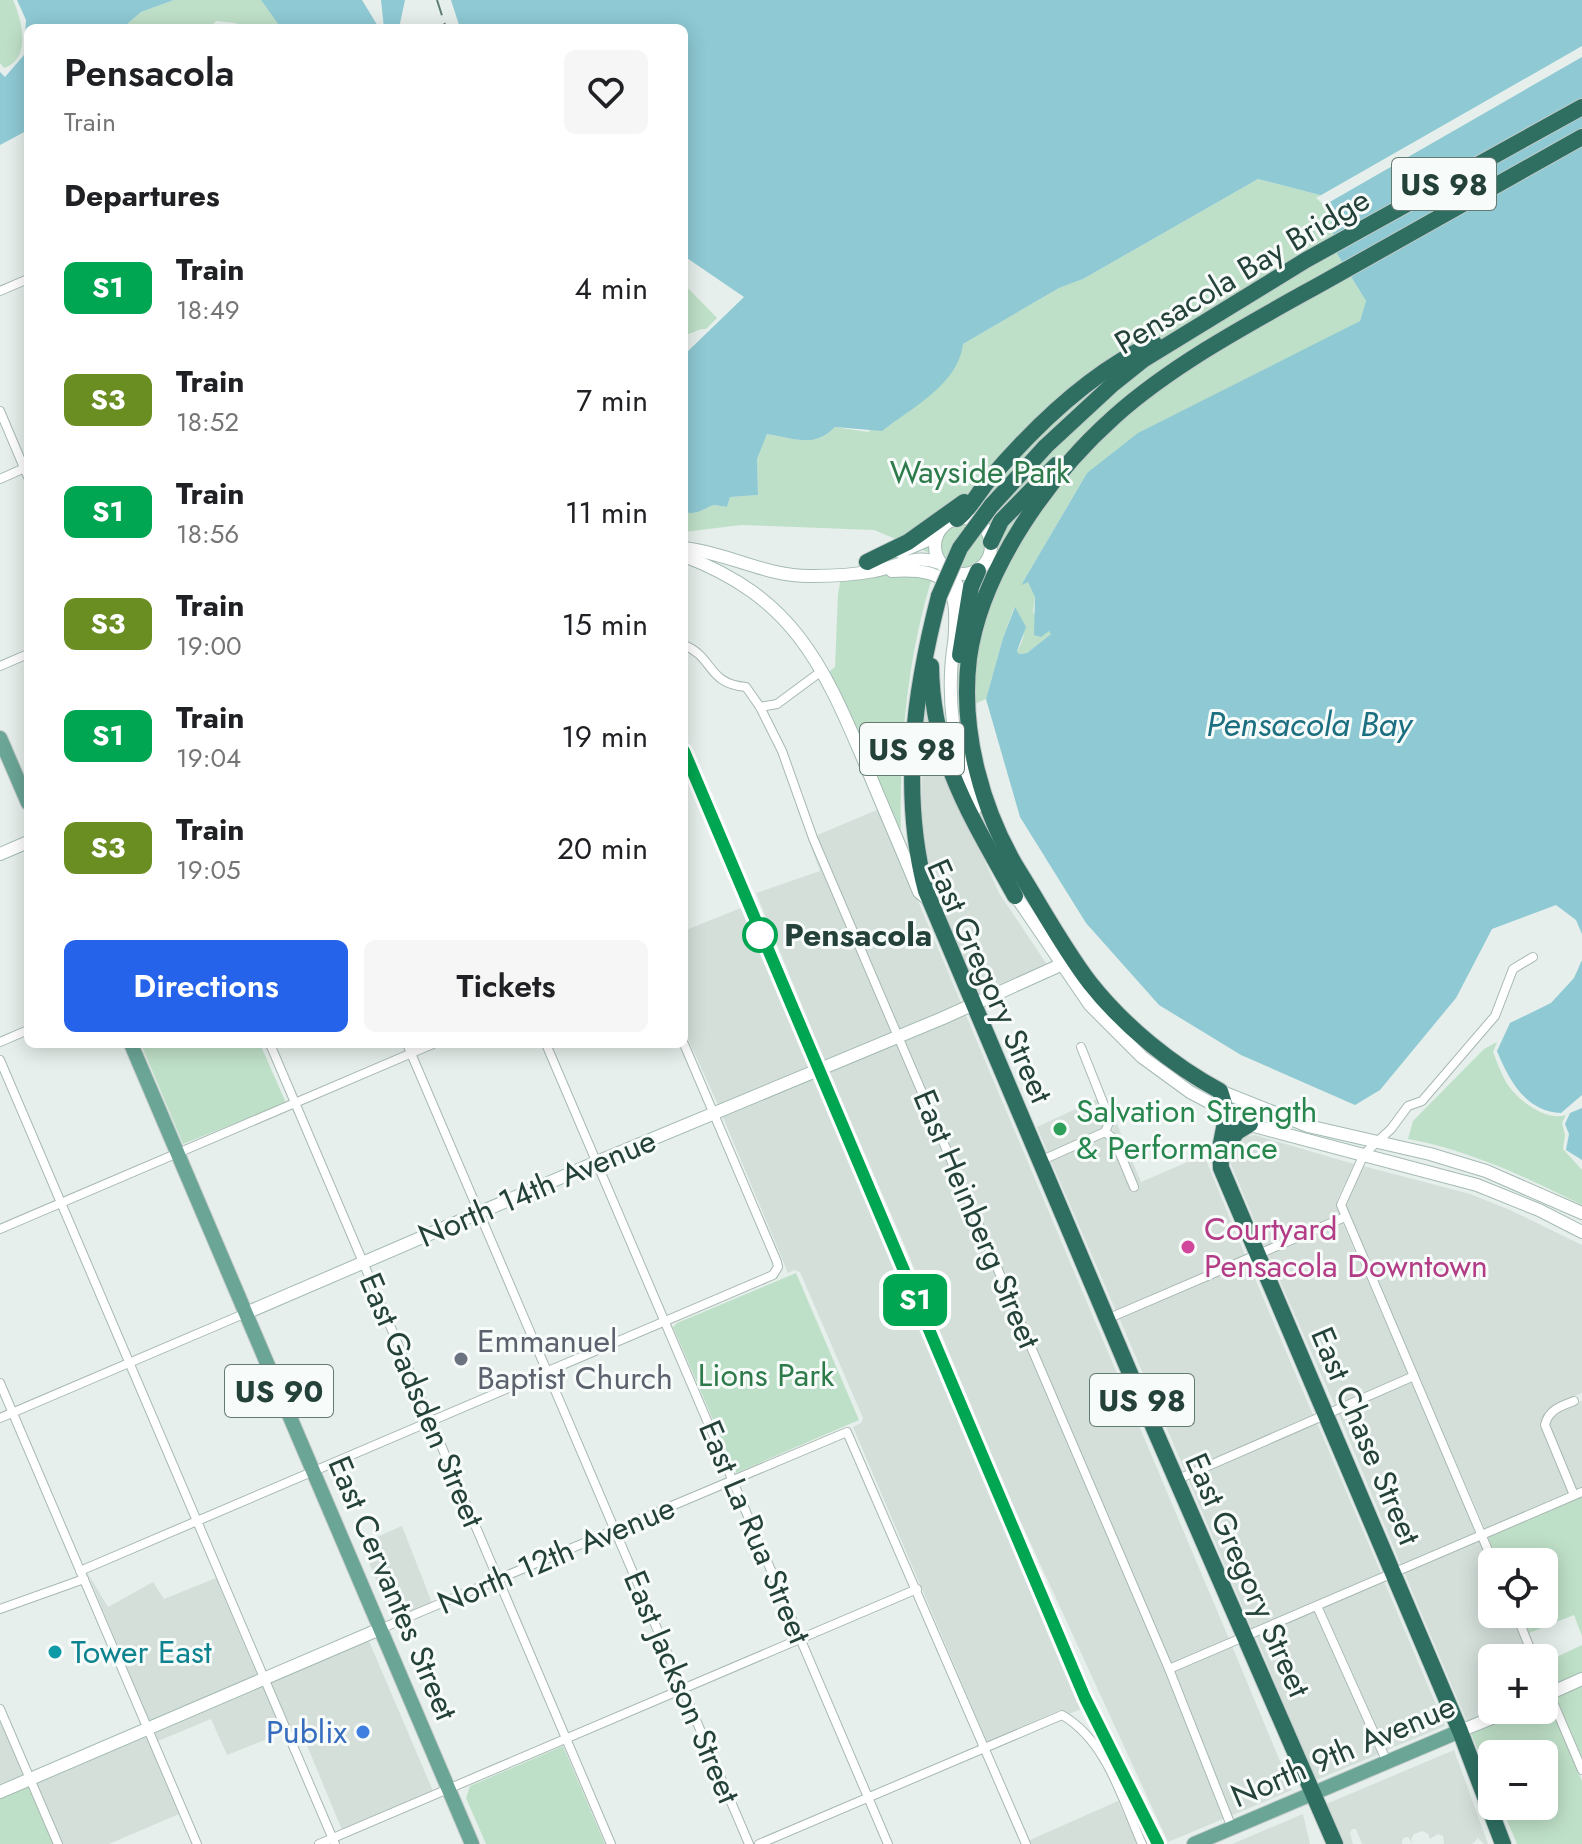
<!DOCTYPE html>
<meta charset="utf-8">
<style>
body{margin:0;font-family:Jost,sans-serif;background:#f6f6f6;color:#202124;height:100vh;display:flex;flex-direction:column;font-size:30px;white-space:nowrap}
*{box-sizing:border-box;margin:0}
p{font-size:26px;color:#757577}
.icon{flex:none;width:44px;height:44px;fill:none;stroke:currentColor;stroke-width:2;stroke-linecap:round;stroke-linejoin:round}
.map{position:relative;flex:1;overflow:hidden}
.panel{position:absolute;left:24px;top:24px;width:664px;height:1024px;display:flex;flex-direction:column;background:#fff;border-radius:12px;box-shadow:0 4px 20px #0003}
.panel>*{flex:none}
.badge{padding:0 16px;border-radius:12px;font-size:28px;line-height:52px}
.buttons{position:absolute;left:1478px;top:1548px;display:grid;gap:16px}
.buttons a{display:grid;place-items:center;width:80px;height:80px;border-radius:12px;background:#fff;box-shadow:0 4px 20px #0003;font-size:40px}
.map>.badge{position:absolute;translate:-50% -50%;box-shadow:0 0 0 4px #fff}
h2{padding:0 40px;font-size:30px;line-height:72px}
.round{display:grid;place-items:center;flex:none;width:84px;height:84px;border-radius:12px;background:#f6f6f6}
.head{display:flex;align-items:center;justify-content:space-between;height:136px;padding:0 40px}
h1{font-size:38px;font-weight:600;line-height:60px}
.primary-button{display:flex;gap:16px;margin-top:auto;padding:16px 40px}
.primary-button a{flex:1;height:92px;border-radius:12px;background:#2563eb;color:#fff;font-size:32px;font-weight:600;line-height:92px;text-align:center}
.primary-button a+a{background:#f6f6f6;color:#202124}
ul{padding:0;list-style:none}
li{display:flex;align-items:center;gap:24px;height:112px;padding:0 40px}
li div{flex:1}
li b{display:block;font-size:30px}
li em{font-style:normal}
li .badge{min-width:88px;font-weight:700;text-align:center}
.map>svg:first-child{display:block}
.built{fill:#d4dfda}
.green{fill:#bfe0c8}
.water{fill:#8ec9d4}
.pier{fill:#e6efeb}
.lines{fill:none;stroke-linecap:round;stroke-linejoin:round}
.street-casing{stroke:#a8b8b2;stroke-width:10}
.secondary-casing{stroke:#a4bbb3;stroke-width:14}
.primary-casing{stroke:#c2cac8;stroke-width:16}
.highway-casing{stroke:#c2cac8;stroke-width:18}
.street{stroke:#fff;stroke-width:8}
.secondary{stroke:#fff;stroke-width:12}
.primary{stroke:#6aa596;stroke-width:14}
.highway{stroke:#2f6f62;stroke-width:16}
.rail{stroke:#5f7d75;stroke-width:2;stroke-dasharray:16 8;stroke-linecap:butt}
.highway-bridge-casing{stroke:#c2cac8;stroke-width:18;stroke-linecap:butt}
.highway-bridge{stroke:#2f6f62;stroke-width:16}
.line-casing{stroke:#fff;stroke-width:18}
.line{stroke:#00a651;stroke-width:12}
.stop-dot{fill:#fff;stroke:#00a651;stroke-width:4}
.leisure-dot{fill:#2e9e5b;stroke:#f7fbf9;stroke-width:3}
.hotel-dot{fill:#d1479c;stroke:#f7fbf9;stroke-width:3}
.worship-dot{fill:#6b7280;stroke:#f7fbf9;stroke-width:3}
.culture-dot{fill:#0f9aa8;stroke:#f7fbf9;stroke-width:3}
.shop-dot{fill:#3f7fe0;stroke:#f7fbf9;stroke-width:3}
.labels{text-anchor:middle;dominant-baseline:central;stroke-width:6;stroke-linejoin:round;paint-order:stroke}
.shield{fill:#f7fbf9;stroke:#637a73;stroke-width:2}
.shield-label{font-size:30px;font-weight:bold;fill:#24423a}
.street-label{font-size:32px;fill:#24423a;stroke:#f7fbf9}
.park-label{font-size:32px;fill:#2d7a4b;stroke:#f7fbf9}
.stop-label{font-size:32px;font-weight:bold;fill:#24423a;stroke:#f7fbf9;text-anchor:start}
.leisure-label{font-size:32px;fill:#27864d;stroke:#f7fbf9;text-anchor:start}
.hotel-label{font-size:32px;fill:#b23c85;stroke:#f7fbf9;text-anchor:start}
.worship-label{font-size:32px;fill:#5b616d;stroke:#f7fbf9;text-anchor:start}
.culture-label{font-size:32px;fill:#0d838f;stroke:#f7fbf9;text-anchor:start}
.shop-label{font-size:32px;fill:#366cbe;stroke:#f7fbf9;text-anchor:end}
.water-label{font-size:34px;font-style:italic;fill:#1c6f80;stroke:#f7fbf9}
</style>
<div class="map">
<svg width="1582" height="1844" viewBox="0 0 1582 1844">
<rect width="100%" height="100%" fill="#e6efeb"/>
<!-- built -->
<g class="built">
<path d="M925,701L965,816L999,893L1048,966L981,997L946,917L920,833Z"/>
<path d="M879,809L962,1005L825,1062L756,893L820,871L808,839Z"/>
<path d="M743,907L810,1068L719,1107L684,1030V931Z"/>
<path d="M965,1013L1229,1639L1163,1667L1167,1674L1232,1646L1292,1790L1168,1842L1002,1481L907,1251L828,1069Z"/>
<path d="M814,1075L1081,1709L1069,1714L1060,1710L987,1742L853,1427L861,1423L863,1418L800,1272L794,1270L788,1273L722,1115Z"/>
<path d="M1097,1099L1105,1121L1102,1129L1048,1153L1037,1127Z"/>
<path d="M1110,1107L1141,1182L1204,1155L1245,1255L1116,1311L1051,1161L1104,1137L1109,1141L1131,1192L1139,1189L1118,1137L1112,1131L1115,1120Z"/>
<path d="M1255,1135L1354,1164L1337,1200L1339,1215L1265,1246L1230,1162L1231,1151L1243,1137Z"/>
<path d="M1363,1166L1470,1194L1510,1210L1582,1245V1393L1553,1405L1545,1412L1540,1426L1568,1493L1485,1529L1346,1208V1201Z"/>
<path d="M1342,1222L1408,1374L1335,1406L1268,1254Z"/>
<path d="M1248,1262L1313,1415L1185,1471L1119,1318Z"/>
<path d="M1411,1382L1476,1533L1401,1565L1338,1413Z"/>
<path d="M1582,1401V1488L1577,1490L1549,1425L1557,1412Z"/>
<path d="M1317,1423L1381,1573L1252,1629L1188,1479Z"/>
<path d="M402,1526L432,1603L393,1619L361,1544Z"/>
<path d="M1479,1540L1492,1570V1614H1511L1529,1658H1492V1710H1502L1468,1724L1404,1572Z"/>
<path d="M87,1572L108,1607L153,1582L164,1599L216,1578L258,1677L150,1723Z"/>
<path d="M1384,1581L1445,1726L1387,1750L1323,1607Z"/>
<path d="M1314,1611L1379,1754L1314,1781L1256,1636Z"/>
<path d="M368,1639L433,1791L342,1830L299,1726L291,1729L270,1681Z"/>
<path d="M262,1685L282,1733L227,1755L211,1719L158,1741L153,1731Z"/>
<path d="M0,1721L24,1777L0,1788Z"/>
<path d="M145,1734L179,1814L109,1844H63L36,1781Z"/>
<path d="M1454,1750L1488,1844H1484L1478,1838L1472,1844H1444L1443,1836L1438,1834L1430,1839L1428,1834L1423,1831L1414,1834L1411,1839L1413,1844L1408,1837L1403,1838L1402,1844H1362L1356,1829H1352L1350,1833L1353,1844H1340L1324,1805Z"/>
<path d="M1118,1801L1137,1844H1031L1030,1840Z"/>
<path d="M1303,1814L1310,1844H1232Z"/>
</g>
<!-- green -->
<g class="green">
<path d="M0,0H13C22,20 32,59 4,68L0,63Z"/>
<path d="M174,0H261L281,28H248L235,23L216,21L210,28H126V25L141,12Z"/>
<path d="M1258,179L1320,195L1328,203L1336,252L1366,301L1360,321L1087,473L1023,582L1028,581L1035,596L1033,612L1052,631L1051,634L1027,653L1019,654L1017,651C1029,632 1023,625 1014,608L1003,638L986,699L967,707C944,670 966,620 974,580L944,559L874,530L741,525L684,532V511C695,517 704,508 714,505L727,507L730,497L758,495L757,459L767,434C793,438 815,449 835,427L868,432L963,344L1059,288L1083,279Z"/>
<path d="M684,284L717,318L706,329C699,328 692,334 684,335Z"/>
<path d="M913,573L932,578C906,662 899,751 901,838L829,672L835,667L838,594L841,577Z"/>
<path d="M1497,1042L1493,1052C1497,1062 1501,1073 1506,1082C1516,1099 1546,1122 1566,1115L1562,1123L1565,1135L1563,1149L1582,1170V1205C1528,1178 1469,1150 1408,1139L1413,1121L1484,1049Z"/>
<path d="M141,1044H260L286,1103L183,1144Z"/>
<path d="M796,1273L859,1420L736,1473L673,1327L677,1323Z"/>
<path d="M1582,1496V1636L1574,1615L1529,1633L1521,1614H1544V1562H1498L1488,1537Z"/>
<path d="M1582,1645V1675L1552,1688L1544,1663Z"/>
<path d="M1582,1684V1758L1555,1695Z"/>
<path d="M1547,1699L1582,1781V1844H1517L1501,1806H1544V1754H1492V1784L1470,1731L1522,1710H1544V1700Z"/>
<path d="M563,1746L605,1844H486L466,1798L470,1786Z"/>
<path d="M30,1779L58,1844H0V1792Z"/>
</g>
<!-- water -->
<g class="water">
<path d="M17,0H174L141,12L126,25V28H28V130L0,145V72L5,77L24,55L26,20Z"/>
<path d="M261,0H362L379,28H281Z"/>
<path d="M381,0H405L399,28H384Z"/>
<path d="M451,0H1582V934L1576,920L1556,905L1492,929L1456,998L1380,1090L1355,1105L1241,1055L1159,1005L1086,923L1020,817L986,699L1003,638L1015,607L1026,627L1017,651L1019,654L1027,653L1051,634L1049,631L1041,637L1034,635L1035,597L1028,582L1022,585L1023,582L1087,473L1138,433L1360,321L1366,301L1336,252L1328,203L1320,195L1258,179L1083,279L1059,288L963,344C958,385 911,408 882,431L835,427C814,449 794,438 767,434L757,459L758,495L730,497L727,507L714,505C704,508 695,517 684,511V355L744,297L684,256V28H460Z"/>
<path d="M1582,960V1095L1561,1113C1525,1111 1509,1080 1497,1051L1510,1023L1551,1003L1574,978Z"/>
<path d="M1582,1108V1160L1566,1150L1569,1134L1565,1124L1570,1113Z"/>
</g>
<!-- pier -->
<path class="pier" d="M1582,46V57L1328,203L1324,205L1316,198Z"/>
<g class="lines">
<defs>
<g id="street">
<path d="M0,291L28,279"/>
<path d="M0,411L28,477"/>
<path d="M0,479L27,467"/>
<path d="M684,645C714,657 707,684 746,687L760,707L782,751L813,838L1169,1669L1232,1828"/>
<path d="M0,666L28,654"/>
<path d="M760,707L777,704L823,670"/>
<path d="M0,1042L28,1030"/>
<path d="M270,1044L611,1844"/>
<path d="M407,1044L749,1844"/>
<path d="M546,1044L888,1844"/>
<path d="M1081,1047L1110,1120L1105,1132"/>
<path d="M0,1060L335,1844"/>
<path d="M1105,1132L1114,1139L1134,1187"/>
<path d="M1040,1161L1105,1132"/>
<path d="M0,1229L433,1044"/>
<path d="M1107,1319L1345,1217"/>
<path d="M0,1383L197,1844"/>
<path d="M1574,1401C1561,1406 1548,1410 1545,1425L1574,1495"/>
<path d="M0,1418L246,1313"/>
<path d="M1176,1480L1414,1376"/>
<path d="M1493,1562L1341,1205L1364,1154L1391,1129L1408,1106L1422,1101L1495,1016L1513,969L1533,957"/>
<path d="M80,1571L773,1275L778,1267L777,1262L684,1044"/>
<path d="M1317,1606L1387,1762"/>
<path d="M0,1609L84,1579"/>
<path d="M1516,1614L1534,1658"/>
<path d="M380,1629L847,1432L1026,1844"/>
<path d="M1169,1669L1582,1492"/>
<path d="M1544,1681L1582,1770"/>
<path d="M0,1709L58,1844"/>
<path d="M319,1844L917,1589"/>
<path d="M759,1844L1062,1715C1107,1741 1122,1799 1142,1844"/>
</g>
<g id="secondary">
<circle cx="963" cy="546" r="28"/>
<path d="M684,548C728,553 767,577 812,576C832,576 854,575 874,571C900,567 912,553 940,563"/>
<path d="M900,552L937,536"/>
<path d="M684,556C792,597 822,662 864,761C882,805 901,848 919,892L925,897"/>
<path d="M892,571C956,567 958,591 954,646"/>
<path d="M951,572L961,594L960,613"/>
<path d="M954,643C945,700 955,756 975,809"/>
<path d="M0,854L28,842"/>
<path d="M1013,892L1090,1005L1142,1057L1190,1092L1254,1126L1477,1185L1539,1210L1582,1232"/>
<path d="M1220,1091L1308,1126L1430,1154L1486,1171L1582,1213"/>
<path d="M246,1313L597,1162L943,1018L1067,962"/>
<path d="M1544,1696L1582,1679"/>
<path d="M1460,1731L1512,1710"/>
<path d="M0,1792L380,1629"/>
</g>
<g id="primary">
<path d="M0,738L28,803"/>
<path d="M131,1044L472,1844"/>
<path d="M1194,1844L1460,1731"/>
</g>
<g id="highway">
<path d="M991,506L1046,446L1113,384L1143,360L1306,260L1582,107"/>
<path d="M957,519C971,508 977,494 988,481C1033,428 1090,372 1154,343"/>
<path d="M991,542L1001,521L1056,465"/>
<path d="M867,562L908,542L964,502"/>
<path d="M939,596C914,692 900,793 926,891L1129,1371L1335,1844"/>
<path d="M960,655L971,587L978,571"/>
<path d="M931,666C932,758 972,818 1015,896"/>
<path d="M1222,1152L1237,1132L1250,1124"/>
<path d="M1503,1844L1460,1731L1221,1168L1220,1148L1227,1113L1220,1091C1172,1065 1124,1026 1090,983C1064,949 1043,910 1020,873C982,812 960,731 969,658C981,570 1049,475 1114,417C1174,363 1256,320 1326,281C1411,233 1497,185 1582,137"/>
</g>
</defs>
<!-- street casing -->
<use href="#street" class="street-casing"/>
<!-- secondary casing -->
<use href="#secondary" class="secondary-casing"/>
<!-- primary casing -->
<use href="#primary" class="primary-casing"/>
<!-- highway casing -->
<use href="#highway" class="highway-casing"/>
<!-- street -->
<use href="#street" class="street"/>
<!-- secondary -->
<use href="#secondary" class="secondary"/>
<!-- primary -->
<use href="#primary" class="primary"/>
<!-- highway -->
<use href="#highway" class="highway"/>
<!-- rail -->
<g class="rail">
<path d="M437,0L446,28"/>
<path d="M684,751L1085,1698L1158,1844"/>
</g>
<defs>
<path id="highway-bridge" d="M939,596L960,548L991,506"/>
</defs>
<!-- highway-bridge casing -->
<use href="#highway-bridge" class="highway-bridge-casing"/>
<!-- highway-bridge -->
<use href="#highway-bridge" class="highway-bridge"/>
</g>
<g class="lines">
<defs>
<path id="line" d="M684,751L1085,1698L1158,1844"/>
</defs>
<!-- line casing -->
<use href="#line" class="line-casing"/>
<!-- line -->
<use href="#line" class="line"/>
</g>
<!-- markers -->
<circle class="stop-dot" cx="760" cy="935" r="16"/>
<circle class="leisure-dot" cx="1060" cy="1129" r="8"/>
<circle class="hotel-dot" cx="1188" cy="1247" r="8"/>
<circle class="worship-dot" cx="461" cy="1359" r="8"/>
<circle class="culture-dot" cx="55" cy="1652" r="8"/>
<circle class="shop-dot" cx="363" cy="1732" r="8"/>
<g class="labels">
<!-- shield labels -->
<g class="shield">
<rect x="1392" y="158" width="104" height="52" rx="6"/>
<rect x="860" y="723" width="104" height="52" rx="6"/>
<rect x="225" y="1365" width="108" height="52" rx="6"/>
<rect x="1090" y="1374" width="104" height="52" rx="6"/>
</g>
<g class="shield-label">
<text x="1444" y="184">US 98</text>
<text x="912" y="749">US 98</text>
<text x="279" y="1391">US 90</text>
<text x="1142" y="1400">US 98</text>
</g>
<!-- street labels -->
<g class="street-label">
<text transform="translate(1242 271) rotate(-31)">Pensacola Bay Bridge</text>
<text transform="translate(990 981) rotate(66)">East Gregory Street</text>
<text transform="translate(537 1188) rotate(-23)">North 14th Avenue</text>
<text transform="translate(977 1219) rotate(67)">East Heinberg Street</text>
<text transform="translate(422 1400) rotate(67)">East Gadsden Street</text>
<text transform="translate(1366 1436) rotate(67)">East Chase Street</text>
<text transform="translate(755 1532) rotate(67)">East La Rua Street</text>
<text transform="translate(556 1555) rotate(-23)">North 12th Avenue</text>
<text transform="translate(1248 1575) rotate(66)">East Gregory Street</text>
<text transform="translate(393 1588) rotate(67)">East Cervantes Street</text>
<text transform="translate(682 1687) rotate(67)">East Jackson Street</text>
<text transform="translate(1343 1751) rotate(-23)">North 9th Avenue</text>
</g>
<!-- park labels -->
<g class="park-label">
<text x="980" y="472">Wayside Park</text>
<text x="766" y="1375">Lions Park</text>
</g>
<!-- stop labels -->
<g class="stop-label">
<text x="784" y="935">Pensacola</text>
</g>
<!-- leisure labels -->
<g class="leisure-label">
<text x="1076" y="1111">Salvation Strength<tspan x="1076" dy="37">&amp; Performance</tspan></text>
</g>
<!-- hotel labels -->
<g class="hotel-label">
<text x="1204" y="1229">Courtyard<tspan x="1204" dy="37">Pensacola Downtown</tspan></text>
</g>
<!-- worship labels -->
<g class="worship-label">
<text x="477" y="1341">Emmanuel<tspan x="477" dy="37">Baptist Church</tspan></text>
</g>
<!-- culture labels -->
<g class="culture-label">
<text x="71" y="1652">Tower East</text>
</g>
<!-- shop labels -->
<g class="shop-label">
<text x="347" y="1732">Publix</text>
</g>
<!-- water labels -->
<g class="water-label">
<text x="1309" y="724">Pensacola Bay</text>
</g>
</g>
</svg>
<div class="buttons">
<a><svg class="icon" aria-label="locate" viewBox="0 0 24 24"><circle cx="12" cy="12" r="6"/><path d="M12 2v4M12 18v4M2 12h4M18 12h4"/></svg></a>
<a>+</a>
<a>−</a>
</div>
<b class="badge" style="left:915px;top:1300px;background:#00a651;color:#fff">S1</b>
<section class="panel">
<div class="head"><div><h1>Pensacola</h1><p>Train</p></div><a class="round"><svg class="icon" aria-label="heart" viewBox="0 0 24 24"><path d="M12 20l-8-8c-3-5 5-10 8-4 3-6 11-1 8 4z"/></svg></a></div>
<h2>Departures</h2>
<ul>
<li><span class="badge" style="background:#00a651;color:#fff">S1</span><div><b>Train</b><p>18:49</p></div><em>4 min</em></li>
<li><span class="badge" style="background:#6b8e23;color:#fff">S3</span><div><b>Train</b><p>18:52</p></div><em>7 min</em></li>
<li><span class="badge" style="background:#00a651;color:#fff">S1</span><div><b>Train</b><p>18:56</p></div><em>11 min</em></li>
<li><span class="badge" style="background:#6b8e23;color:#fff">S3</span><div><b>Train</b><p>19:00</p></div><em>15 min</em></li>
<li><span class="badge" style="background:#00a651;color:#fff">S1</span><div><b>Train</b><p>19:04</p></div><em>19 min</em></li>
<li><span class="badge" style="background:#6b8e23;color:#fff">S3</span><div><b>Train</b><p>19:05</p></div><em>20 min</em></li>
</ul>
<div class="primary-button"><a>Directions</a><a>Tickets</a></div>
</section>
</div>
